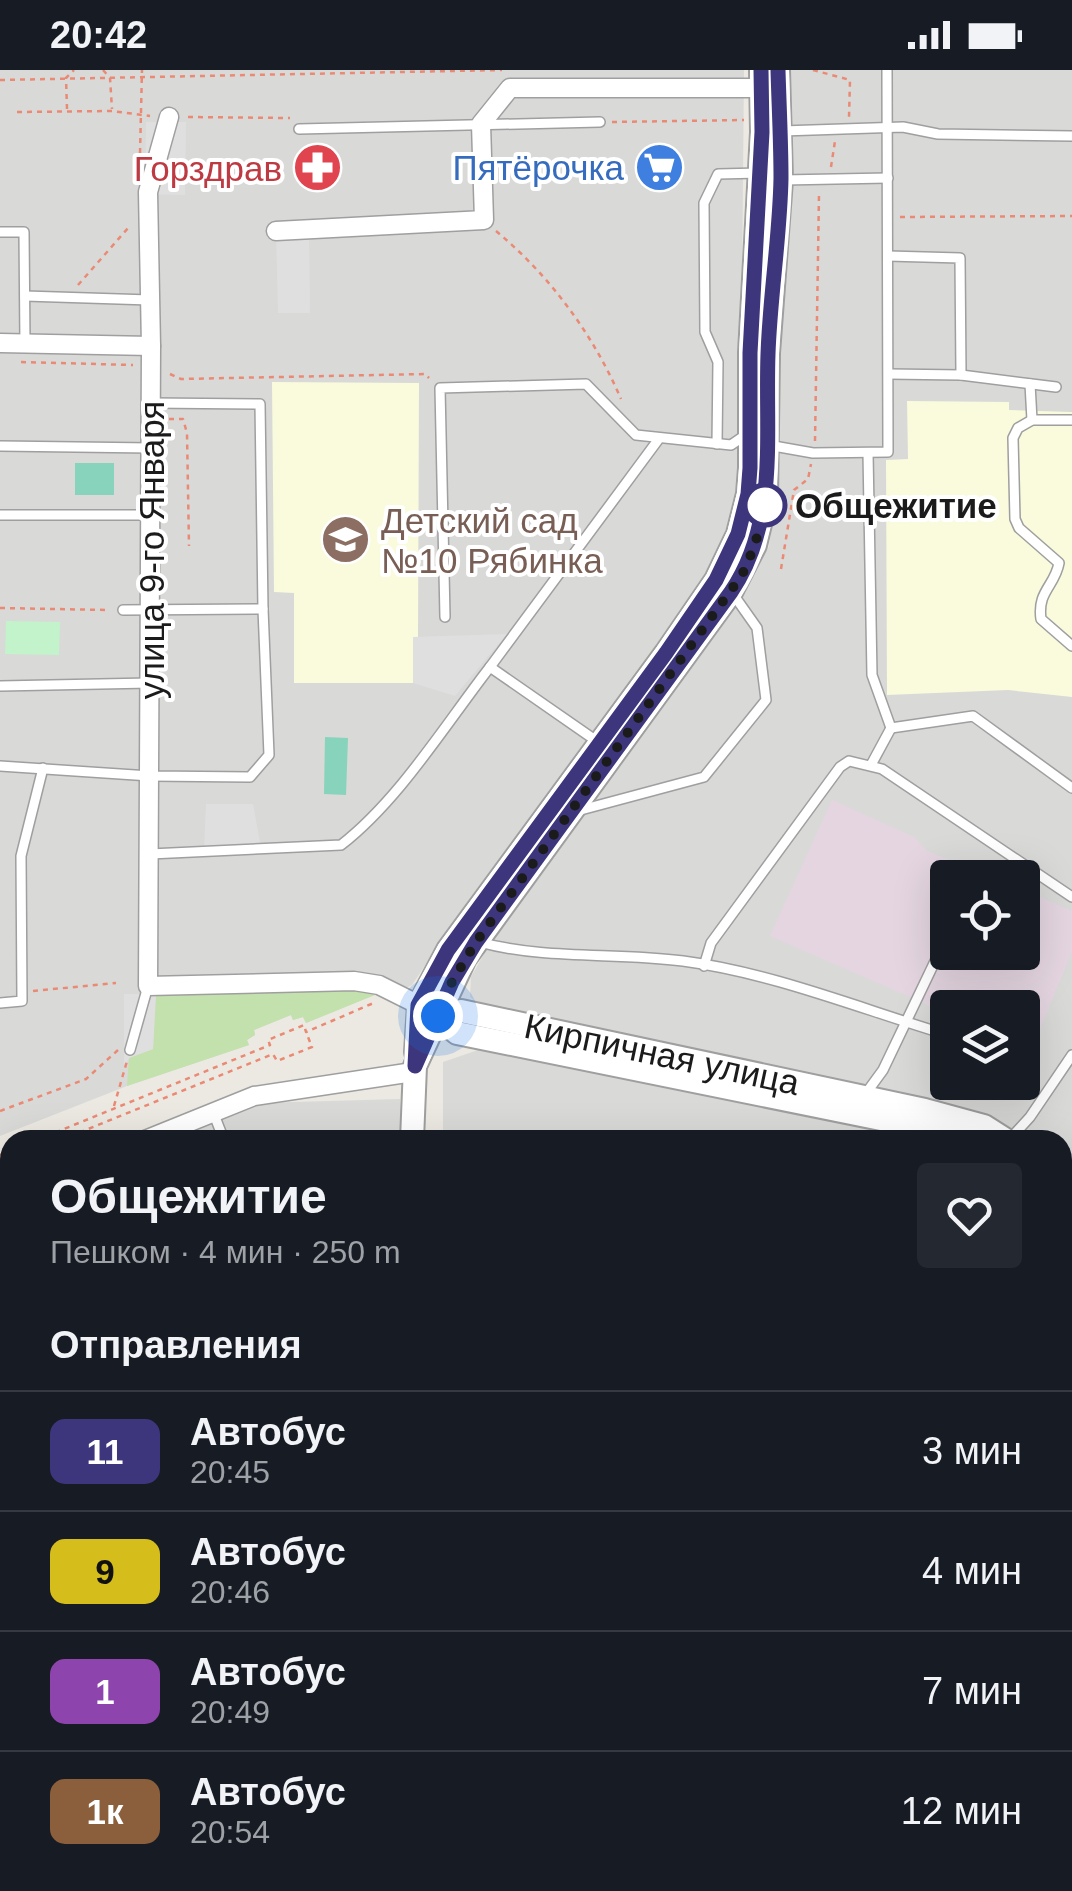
<!DOCTYPE html>
<html lang="ru">
<meta charset="utf-8">
<style>
body{margin:0;font-family:Helvetica,sans-serif;background:#242831;color:#f1f3f6;height:100vh;display:flex;flex-direction:column;font-size:38px;white-space:nowrap}
*{box-sizing:border-box;margin:0}
p{font-size:32px;color:#9ea1a6}
.icon{flex:none;width:55px;height:55px;fill:none;stroke:currentColor;stroke-width:2;stroke-linecap:round;stroke-linejoin:round}
.map{position:relative;flex:1;overflow:hidden}
.panel{position:absolute;left:0px;top:1060px;width:1072px;height:762px;display:flex;flex-direction:column;background:#171b24;border-radius:30px 30px 0 0;box-shadow:0 10px 40px #0002}
.panel>*{flex:none}
.badge{padding:0 20px;border-radius:15px;font-size:35px;line-height:65px}
.controls{position:absolute;left:930px;top:790px;display:grid;gap:20px}
.controls a{display:grid;place-items:center;width:110px;height:110px;border-radius:10px;background:#171b24;box-shadow:0 10px 40px #0002;font-size:50px}
.you{position:absolute;width:50px;height:50px;margin:-25px;border:8px solid #fff;border-radius:50%;background:#1a73e8;box-shadow:0 0 0 15px #1a73e833}
.map>.badge{position:absolute;translate:-50% -50%;box-shadow:0 0 0 5px #fff}
h2{padding:0 50px;font-size:38px;line-height:90px}
.round{display:grid;place-items:center;flex:none;width:105px;height:105px;border-radius:10px;background:#242831}
.headline{display:flex;align-items:center;justify-content:space-between;height:170px;padding:0 50px}
h1{font-size:48px;font-weight:700;line-height:75px}
ul{padding:0;list-style:none}
li{display:flex;align-items:center;gap:30px;height:120px;padding:0 50px;border-top:2px solid #363941}
li div{flex:1}
li b{display:block;font-size:38px}
li em{font-style:normal}
li .badge{min-width:110px;font-weight:700;text-align:center}
.status{display:flex;justify-content:space-between;align-items:center;height:70px;padding:0 50px;background:#171b24;direction:ltr}
.status svg{height:28px;fill:currentColor}
.map>svg:first-child{display:block}
.residential{fill:#d9d9d8;fill-rule:evenodd}
.industrial{fill:#e4d5e0}
.education{fill:#f9fbdc}
.grass{fill:#c3e1ac}
.park{fill:#c2f3ca}
.pitch{fill:#88d3bc}
.parking{fill:#dfdfdf}
.lines{fill:none;stroke-linecap:round;stroke-linejoin:round}
.service-casing{stroke:#9f9f9f;stroke-width:12}
.minor-casing{stroke:#9f9f9f;stroke-width:21}
.tertiary-casing{stroke:#9f9f9f;stroke-width:26}
.path{stroke:#ea8a75;stroke-width:2.5;stroke-dasharray:5 5;stroke-linecap:butt}
.service{stroke:#fff;stroke-width:9}
.minor{stroke:#fff;stroke-width:18}
.tertiary{stroke:#fff;stroke-width:22}
.line-casing{stroke:#fff;stroke-width:22}
.line{stroke:#3d367d;stroke-width:15}
.walk{stroke:#1b1b1b;stroke-width:10;stroke-dasharray:0 18}
.stop-dot{fill:#fff;stroke:#3d367d;stroke-width:5}
.labels{text-anchor:middle;dominant-baseline:central;stroke-width:8;stroke-linejoin:round;paint-order:stroke}
.shop-label{font-size:35px;fill:#366cbe;stroke:#fff;text-anchor:end}
.health-label{font-size:35px;fill:#be3a42;stroke:#fff;text-anchor:end}
.stop-label{font-size:35px;font-weight:bold;fill:#1b1b1b;stroke:#fff;text-anchor:start}
.education-label{font-size:35px;fill:#785e54;stroke:#fff;text-anchor:start}
.street-label{font-size:35px;fill:#1b1b1b;stroke:#fff}
</style>
<div class="status"><b>20:42</b><svg viewBox="0 0 49 12"><path d="M0 12V9h3v3zM5 12V6h3v6zM10 12V3h3v9zM15 12V0h3v12zM26 1h20v11H26zM47 4h2v5h-2z"/></svg></div>
<div class="map">
<svg width="1072" height="1821" viewBox="0 0 1072 1821">
<rect width="100%" height="100%" fill="#ece9e2"/>
<!-- residential -->
<g class="residential">
<path d="M0,0H744L740,428L724,478L707,508L471,827L412,915L406,918L384,910L374,925L306,953L303,947L293,950L291,945L254,960L255,965L247,970L249,975L127,1016L0,1066Z"/>
<path d="M778,0H1072V1101L1063,1095L1062,1070H1028L1008,1056L980,1044L486,940L470,927L471,907L498,859L568,756L745,523L769,476L774,441ZM948,808H1022V882H948ZM948,938H1022V1012H948Z"/>
<path d="M481,979L941,1070H443V992Z"/>
<path d="M400,1029L401,1070H170L258,1033Z"/>
<path d="M10,1137V1375L0,1351V1142Z"/>
<path d="M1062,1140L1072,1146V1413L1062,1406Z"/>
<path d="M0,1391L10,1416V1535L0,1511Z"/>
<path d="M1063,1423L1072,1430V1617L1063,1610Z"/>
<path d="M10,1628V1812L118,1813L97,1821H0V1632Z"/>
<path d="M1063,1628L1072,1634V1821H1000L990,1813L1062,1812Z"/>
<path d="M156,1812H971L981,1821H136Z"/>
</g>
<!-- industrial -->
<path class="industrial" d="M832,730L914,767L927,781L992,807L948,808V882H1022L1023,820L1072,841V882L1031,980L1023,976L1022,938H948L947,943L770,866Z"/>
<!-- education -->
<g class="education">
<path d="M272,312L419,313L418,567L413,568V613H294V523L274,522Z"/>
<path d="M907,331L1009,332V340L1072,342V627L1008,620L887,625L886,390L908,389Z"/>
<path d="M0,1511L10,1535V1628L0,1632Z"/>
</g>
<!-- grass -->
<path class="grass" d="M354,919L375,925L306,953L303,947L293,950L291,945L254,960L255,965L247,970L249,975L127,1016L129,988L153,979L156,924Z"/>
<!-- park -->
<path class="park" d="M6,551L60,552L59,585L5,584Z"/>
<!-- pitch -->
<g class="pitch">
<rect x="75" y="393" width="39" height="32"/>
<path d="M325,667L348,668L346,725L324,724Z"/>
</g>
<!-- parking -->
<g class="parking">
<path d="M146,52H186L185,125L145,124Z"/>
<path d="M309,157L310,243H278L276,161Z"/>
<path d="M507,564L455,626L413,613V567Z"/>
<path d="M206,734H253L261,778L204,780Z"/>
<path d="M124,924H156L153,979L129,988L124,999Z"/>
</g>
<g class="lines">
<defs>
<g id="service">
<path d="M299,59L600,52"/>
<path d="M782,61L903,57L938,64L1072,66"/>
<path d="M783,110L888,108"/>
<path d="M0,162H24L25,274"/>
<path d="M888,186L960,188L961,305L889,304"/>
<path d="M25,226L150,230"/>
<path d="M961,305L1056,317"/>
<path d="M1030,314L1032,350"/>
<path d="M151,333L260,334L263,539"/>
<path d="M1072,350H1032L1018,358L1013,368L1015,449L1019,458L1059,493C1055,516 1037,521 1041,549L1072,576"/>
<path d="M717,374L718,292L705,262L704,133L718,104L760,103"/>
<path d="M768,375L813,383L888,382L887,0"/>
<path d="M0,376L151,378"/>
<path d="M868,383L872,605L891,658L973,646L1072,718"/>
<path d="M0,445H151"/>
<path d="M445,547L440,318L586,314L636,365L731,375L747,364"/>
<path d="M490,597L658,370"/>
<path d="M0,616L150,613"/>
<path d="M871,695L891,658"/>
<path d="M0,696L150,706L250,707L269,685L263,539L123,540"/>
<path d="M577,741L704,707L766,630L757,558L733,524"/>
<path d="M150,784L341,775C399,730 445,655 490,597L598,672"/>
<path d="M479,872C546,890 615,882 683,891C773,903 861,939 948,965"/>
<path d="M704,896L711,873L840,697L849,691L882,699L1072,827"/>
<path d="M0,933L22,931L21,786L43,698"/>
<path d="M130,980L148,916"/>
<path d="M864,1026L883,1000L948,864"/>
<path d="M213,1042L224,1070"/>
<path d="M1009,1070L1030,1047L1072,985"/>
<path d="M0,1333L10,1328"/>
<path d="M0,1369L10,1365"/>
<path d="M0,1374L10,1400"/>
<path d="M0,1795L10,1791"/>
<path d="M35,1812L38,1821"/>
<path d="M305,1812L308,1821"/>
<path d="M510,1812L512,1821"/>
<path d="M483,1821L490,1812"/>
<path d="M590,1821L597,1812"/>
<path d="M823,1821L830,1812"/>
</g>
<g id="minor">
<path d="M169,47L148,122L151,276L148,916L354,911L379,915L419,935"/>
<path d="M276,161L484,150L481,54L510,18H761"/>
<path d="M0,273L151,276"/>
<path d="M145,1070L254,1026L413,1002"/>
<path d="M0,1133L10,1128"/>
<path d="M1062,1411L1072,1418"/>
<path d="M1062,1621L1072,1628"/>
</g>
<g id="tertiary">
<path d="M430,941L457,963L940,1061L969,1070"/>
<path d="M439,946L461,941L925,1040L984,1056L1006,1070"/>
<path d="M416,982L419,935L448,880L666,583L716,510L738,464L748,424L750,398V283L762,62L761,0"/>
<path d="M412,1070L415,996L465,888L731,522L755,475L766,429L768,283L781,110L778,0"/>
<path d="M1062,1110L1072,1117"/>
<path d="M971,1812L981,1821"/>
<path d="M136,1821L156,1812"/>
</g>
</defs>
<!-- service casing -->
<use href="#service" class="service-casing"/>
<!-- minor casing -->
<use href="#minor" class="minor-casing"/>
<!-- tertiary casing -->
<use href="#tertiary" class="tertiary-casing"/>
<!-- path -->
<g class="path">
<path d="M103,0L110,8L112,39"/>
<path d="M813,0L850,10L849,47"/>
<path d="M0,10L502,0"/>
<path d="M67,39L66,8L74,0"/>
<path d="M17,42L112,41L150,46"/>
<path d="M188,47L290,48"/>
<path d="M612,52L744,50"/>
<path d="M140,83L142,0"/>
<path d="M831,97L835,71"/>
<path d="M900,147L1072,146"/>
<path d="M496,161C550,206 593,264 621,329"/>
<path d="M78,215L129,157"/>
<path d="M21,292L133,295"/>
<path d="M170,304L181,309L425,304L429,308"/>
<path d="M169,349H183L187,363L189,476"/>
<path d="M815,371L819,124"/>
<path d="M781,499L794,420L808,409L811,394"/>
<path d="M0,538L108,540"/>
<path d="M33,921L116,913"/>
<path d="M114,1036L127,991"/>
<path d="M0,1041L86,1009L118,980"/>
<path d="M463,1063L530,1064V1070"/>
<path d="M37,1070L270,975L268,970L304,955L306,962L376,932"/>
<path d="M61,1070L273,984L277,991L312,977L306,962"/>
<path d="M0,1085L10,1081"/>
<path d="M0,1087L5,1099L0,1101"/>
<path d="M1062,1187L1072,1192"/>
<path d="M1012,1812L1022,1821"/>
<path d="M71,1821L92,1812"/>
</g>
<!-- service -->
<use href="#service" class="service"/>
<!-- minor -->
<use href="#minor" class="minor"/>
<!-- tertiary -->
<use href="#tertiary" class="tertiary"/>
</g>
<g class="lines">
<defs>
<path id="line" d="M761,0L762,62L750,283V398L748,424L738,464L716,510L666,583L448,880L418,935L415,996L452,912L476,872L731,522C779,451 765,365 768,284C770,225 780,166 781,108C781,72 779,36 778,0"/>
</defs>
<!-- line casing -->
<use href="#line" class="line-casing"/>
<!-- line -->
<use href="#line" class="line"/>
<!-- walk -->
<path class="walk" d="M438,946L452,912L476,872L742,505L755,475L766,429L765,435"/>
</g>
<!-- icons -->
<defs>
<symbol id="supermarket-disc" viewBox="-11 -11 22 22"><circle r="9.5" fill="#3f7fe0" stroke="#fff"/><path d="M-6-5.5h2.5l.6 2H6L4.5 2H-2.5L-4.4-4H-6ZM-1.5 3.2a1.3 1.3 0 1 0 .1 0ZM3 3.2a1.3 1.3 0 1 0 .1 0Z" fill="#fff"/></symbol>
<symbol id="pharmacy-disc" viewBox="-11 -11 22 22"><circle r="9.5" fill="#e0444e" stroke="#fff"/><path d="M-2-6h4v4h4v4h-4v4h-4v-4h-4v-4h4Z" fill="#fff"/></symbol>
<symbol id="school-disc" viewBox="-11 -11 22 22"><circle r="9.5" fill="#8d6e63" stroke="#fff"/><path d="M0-5L7-2L0 1L-7-2ZM-4 1L0 2.5L4 1V4Q0 6-4 4Z" fill="#fff"/></symbol>
</defs>
<g fill-rule="evenodd">
<use href="#supermarket-disc" x="632" y="70" width="55" height="55"/>
<use href="#pharmacy-disc" x="290" y="70" width="55" height="55"/>
<use href="#school-disc" x="318" y="442" width="55" height="55"/>
</g>
<!-- markers -->
<circle class="stop-dot" cx="765" cy="435" r="20"/>
<g class="labels">
<!-- shop labels -->
<g class="shop-label">
<text x="624" y="97">Пятёрочка</text>
</g>
<!-- health labels -->
<g class="health-label">
<text x="282" y="98">Горздрав</text>
</g>
<!-- stop labels -->
<g class="stop-label">
<text x="795" y="435">Общежитие</text>
</g>
<!-- education labels -->
<g class="education-label">
<text x="381" y="450">Детский сад<tspan x="381" dy="40">№10 Рябинка</tspan></text>
</g>
<!-- street labels -->
<g class="street-label">
<text transform="translate(151 480) rotate(-90)">улица 9-го Января</text>
<text transform="translate(662 984) rotate(12)">Кирпичная улица</text>
</g>
</g>
</svg>
<div class="controls">
<a><svg class="icon" aria-label="locate" viewBox="0 0 24 24"><circle cx="12" cy="12" r="6"/><path d="M12 2v4M12 18v4M2 12h4M18 12h4"/></svg></a>
<a><svg class="icon" aria-label="layers" viewBox="0 0 24 24"><path d="M12 4l9 5-9 5-9-5zM3 14l9 5 9-5"/></svg></a>
</div>
<div class="you" style="left:438px;top:946px"></div>
<section class="panel">
<div class="headline"><div><h1>Общежитие</h1><p>Пешком · 4 мин · 250 m</p></div><a class="round"><svg class="icon" aria-label="heart" viewBox="0 0 24 24"><path d="M12 20l-8-8c-3-5 5-10 8-4 3-6 11-1 8 4z"/></svg></a></div>
<h2>Отправления</h2>
<ul>
<li><span class="badge" style="background:#3d367d;color:#fff">11</span><div><b>Автобус</b><p>20:45</p></div><em>3 мин</em></li>
<li><span class="badge" style="background:#d5be1c;color:#111">9</span><div><b>Автобус</b><p>20:46</p></div><em>4 мин</em></li>
<li><span class="badge" style="background:#8e44ad;color:#fff">1</span><div><b>Автобус</b><p>20:49</p></div><em>7 мин</em></li>
<li><span class="badge" style="background:#8b5e3c;color:#fff">1к</span><div><b>Автобус</b><p>20:54</p></div><em>12 мин</em></li>
</ul>
</section>
</div>
